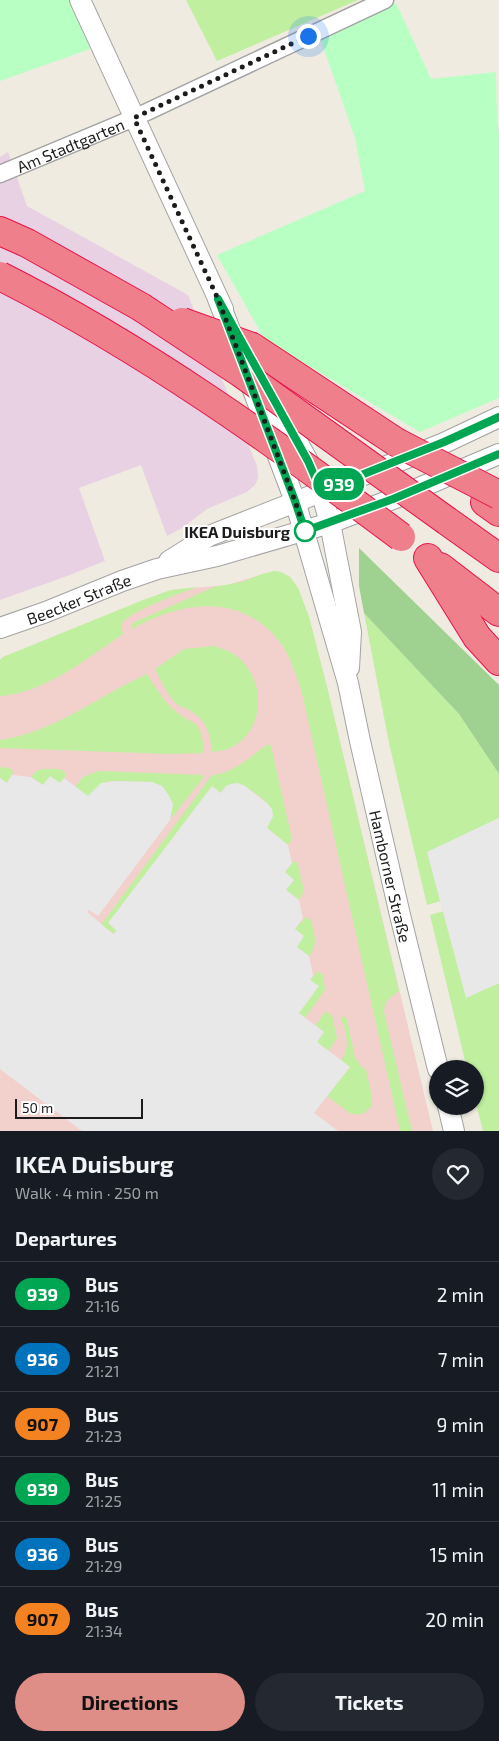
<!DOCTYPE html>
<meta charset="utf-8">
<style>
body{margin:0;font-family:"Exo 2",sans-serif;background:#242831;color:#f1f3f6;height:100vh;display:flex;flex-direction:column;font-size:19px;white-space:nowrap}
*{box-sizing:border-box;margin:0}
p{font-size:16px;color:#9ea1a6}
.icon{flex:none;width:28px;height:28px;fill:none;stroke:currentColor;stroke-width:2;stroke-linecap:round;stroke-linejoin:round}
.map{position:relative;height:1131px;overflow:hidden}
.drawer{display:flex;flex-direction:column;background:#171b24;flex:1}
.drawer>*{flex:none}
.badge{padding:0 10px;border-radius:16px;font-size:18px;line-height:32px}
.fabs{position:absolute;left:429px;top:1060px;display:grid;gap:10px}
.fabs a{display:grid;place-items:center;width:55px;height:55px;border-radius:50%;background:#171b24;box-shadow:0 1px 4px #0004;font-size:25px}
.scale{position:absolute;left:15px;bottom:12px;width:128px;box-sizing:border-box;padding-left:5px;border:2px solid #1c1c1c;border-top:0;font-size:14px;line-height:18px;white-space:nowrap;color:#1c1c1c;-webkit-text-stroke:4px #fff;paint-order:stroke}
.you{position:absolute;width:25px;height:25px;margin:-12px;border:4px solid #fff;border-radius:50%;background:#1a73e8;box-shadow:0 0 0 8px #1a73e833}
.map>.badge{position:absolute;translate:-50% -50%;box-shadow:0 0 0 2px #fff}
h2{padding:0 15px;font-size:19px;line-height:45px}
.round{display:grid;place-items:center;flex:none;width:52px;height:52px;border-radius:26px;background:#242831}
.headline{display:flex;align-items:center;justify-content:space-between;height:85px;padding:0 15px}
h1{font-size:24px;font-weight:700;line-height:38px}
.action{display:flex;gap:10px;margin-top:auto;padding:10px 15px}
.action a{flex:1;height:58px;border-radius:30px;background:#df8d87;color:#111;font-size:20px;font-weight:700;line-height:58px;text-align:center}
.action a+a{background:#242831;color:#f1f3f6}
ul{padding:0;list-style:none}
li{display:flex;align-items:center;gap:15px;height:65px;padding:0 15px;border-top:1px solid #363941}
li div{flex:1}
li b{display:block;font-size:19px}
li em{font-style:normal}
li .badge{min-width:55px;font-weight:700;text-align:center}
.map>svg:first-child{display:block}
.commercial{fill:#f2d1cd}
.industrial{fill:#e8d1e2}
.grass{fill:#c0efa0}
.forest{fill:#9fd290}
.park{fill:#b7ffc2}
.parking{fill:#e8e8e8}
.lines{fill:none;stroke-linecap:round;stroke-linejoin:round}
.minor-casing{stroke:#a3a3a3;stroke-width:19}
.tertiary-casing{stroke:#a3a3a3;stroke-width:22}
.motorway-casing{stroke:#e7134b;stroke-width:30}
.minor{stroke:#fff;stroke-width:16}
.tertiary{stroke:#fff;stroke-width:20}
.motorway{stroke:#ef7f8b;stroke-width:28}
.motorway-bridge-casing{stroke:#e7134b;stroke-width:30;stroke-linecap:butt}
.motorway-bridge{stroke:#ef7f8b;stroke-width:28}
.line-casing{stroke:#fff;stroke-width:11}
.line{stroke:#00a651;stroke-width:8}
.walk{stroke:#1c1c1c;stroke-width:5;stroke-dasharray:0 9}
.stop-dot{fill:#fff;stroke:#00a651;stroke-width:2.5}
.labels{text-anchor:middle;dominant-baseline:central;stroke-width:4;stroke-linejoin:round;paint-order:stroke}
.street-label{font-size:16px;fill:#1c1c1c;stroke:#fff}
.stop-label{font-size:16px;font-weight:bold;fill:#1c1c1c;stroke:#fff;text-anchor:end}
</style>
<div class="map">
<svg width="499" height="1131" viewBox="0 0 499 1131">
<rect width="100%" height="100%" fill="#efebe0"/>
<!-- commercial -->
<path class="commercial" d="M274,571L281,572L290,577L298,588L309,617L327,687L433,1131H0V660L3,657L171,590L227,585Z"/>
<!-- industrial -->
<path class="industrial" d="M8,152L27,206L188,295L257,466L258,478L255,485L247,492L207,509L182,528L167,536L141,465L79,488L105,561L67,576L0,600V157Z"/>
<!-- grass -->
<g class="grass">
<path d="M186,0H358L217,61Z"/>
<path d="M274,571L281,572L290,577L298,588L309,617L327,687L399,991L392,996L385,1003L384,1012L412,1131H400L301,689C296,676 292,662 285,650C249,592 184,599 132,629L131,625L135,622L214,587L242,582L262,574Z"/>
<path d="M197,587C179,594 132,610 121,624L123,634C88,658 43,694 0,696V660L3,657L143,600L171,590Z"/>
<path d="M364,613L459,714L499,774V818L428,852L441,901L427,905L389,743Z"/>
<path d="M214,646C220,648 227,650 232,653C265,673 268,726 234,746C228,750 219,751 212,752C210,733 207,720 189,710C186,708 181,707 178,705C168,697 161,680 155,669L184,649Z"/>
<path d="M147,674C154,685 161,697 170,706C191,728 202,714 204,753L170,754L0,748V740C55,732 98,696 147,674Z"/>
<path d="M268,744L271,746L292,839L288,845L267,828C281,806 260,798 245,786H226L108,923L117,931L115,934L101,925L212,775C234,773 250,757 268,744Z"/>
<path d="M0,767L9,768L13,771V773L7,783L0,778Z"/>
<path d="M42,769H59L65,772V777L60,783L43,785L31,777L36,771Z"/>
<path d="M98,771L204,775L203,778L170,820L172,814L152,782L109,781L88,796L75,787L83,777Z"/>
<path d="M293,862H297L298,864L304,891L299,900L286,890L285,872Z"/>
<path d="M444,911L466,997L499,983V1131H483L475,1100V1069H467L430,915Z"/>
<path d="M306,917L311,920C314,934 319,944 309,956L297,947L295,929Z"/>
<path d="M318,971L323,975L325,990L305,1018L299,1013L318,987L310,980Z"/>
<path d="M327,1012L332,1015L337,1038L329,1051L317,1042L324,1032L316,1025L324,1013Z"/>
<path d="M343,1016L347,1019L355,1058L361,1066L366,1070L372,1097L371,1107L363,1114H351L327,1096L350,1067L341,1061C352,1045 345,1034 341,1017Z"/>
</g>
<!-- forest -->
<path class="forest" d="M359,548L499,685V774L459,714L364,613L359,586Z"/>
<!-- park -->
<g class="park">
<path d="M0,0H69L90,49L0,81Z"/>
<path d="M396,3L431,79L496,72L497,123L499,132V398L420,432L265,340L217,255L365,191L355,138L320,38Z"/>
</g>
<!-- parking -->
<g class="parking">
<path d="M12,775L31,777L43,785L50,776L60,783L64,778L88,796L101,783L117,781L152,782L162,786L168,794L173,804L170,820L98,916L89,910L87,912L113,934L117,931L108,923L212,786L221,793L226,786L231,784L238,783L245,786L267,803L272,809L273,816L267,828L288,845L292,863L285,872L294,880L286,890L299,900L303,918L295,929L304,936L297,947L309,956L313,976L310,980L319,986L299,1013L324,1032L317,1042L350,1067L314,1113L338,1131H82L0,1069V778L7,783Z"/>
<path d="M499,818V983L466,998L427,852Z"/>
</g>
<g class="lines">
<defs>
<g id="minor">
<path id="s1" d="M0,174L134,118L385,0"/>
</g>
<g id="tertiary">
<path d="M80,0L223,309"/>
<path d="M218,299L237,348"/>
<path id="s2" d="M248,377L295,501L348,683L360,741L400,915L438,1069"/>
<path d="M274,400L308,461L321,491L330,523L351,632L349,668"/>
<path d="M169,561L209,536L407,458L444,443L499,417"/>
<path id="s3" d="M0,628L46,612L122,581L157,569L217,556L330,523L393,499L499,454"/>
<path d="M448,1106L454,1131"/>
</g>
<g id="motorway">
<path d="M0,231L27,243L141,307"/>
<path d="M252,347L396,442"/>
<path d="M485,502L499,512"/>
<path d="M447,521L499,558"/>
<path d="M428,558L477,637L499,661"/>
<path d="M440,567L499,612"/>
</g>
</defs>
<!-- minor casing -->
<use href="#minor" class="minor-casing"/>
<!-- tertiary casing -->
<use href="#tertiary" class="tertiary-casing"/>
<!-- motorway casing -->
<use href="#motorway" class="motorway-casing"/>
<!-- minor -->
<use href="#minor" class="minor"/>
<!-- tertiary -->
<use href="#tertiary" class="tertiary"/>
<!-- motorway -->
<use href="#motorway" class="motorway"/>
<defs>
<g id="motorway-bridge">
<path d="M0,276C143,348 274,442 401,537"/>
<path d="M141,307L241,373L447,521"/>
<path d="M182,322L252,347"/>
<path d="M396,442L499,495"/>
</g>
</defs>
<!-- motorway-bridge casing -->
<use href="#motorway-bridge" class="motorway-bridge-casing"/>
<!-- motorway-bridge -->
<use href="#motorway-bridge" class="motorway-bridge"/>
</g>
<g class="lines">
<defs>
<path id="line" d="M499,417L444,442L321,491L308,461L218,299L295,501L305,531L393,499L499,454"/>
</defs>
<!-- line casing -->
<use href="#line" class="line-casing"/>
<!-- line -->
<use href="#line" class="line"/>
<!-- walk -->
<path class="walk" d="M305,531L295,501L218,299L134,118L308,36"/>
</g>
<!-- markers -->
<circle class="stop-dot" cx="305" cy="531" r="10"/>
<g class="labels">
<!-- street labels -->
<g class="street-label">
<text stroke="none"><textPath href="#s1" startOffset="76">Am Stadtgarten</textPath></text>
<text stroke="none"><textPath href="#s3" startOffset="84">Beecker Straße</textPath></text>
<text stroke="none"><textPath href="#s2" startOffset="520">Hamborner Straße</textPath></text>
</g>
<!-- stop labels -->
<g class="stop-label">
<text x="290" y="531">IKEA Duisburg</text>
</g>
</g>
</svg>
<div class="fabs">
<a><svg class="icon" aria-label="layers" viewBox="0 0 24 24"><path d="M12 4l9 5-9 5-9-5zM3 14l9 5 9-5"/></svg></a>
</div>
<div class="scale">50 m</div>
<div class="you" style="left:308px;top:36px"></div>
<b class="badge" style="left:339px;top:484px;background:#00a651;color:#fff">939</b>
</div>
<section class="drawer">
<div class="headline"><div><h1>IKEA Duisburg</h1><p>Walk · 4 min · 250 m</p></div><a class="round"><svg class="icon" aria-label="heart" viewBox="0 0 24 24"><path d="M12 20l-8-8c-3-5 5-10 8-4 3-6 11-1 8 4z"/></svg></a></div>
<h2>Departures</h2>
<ul>
<li><span class="badge" style="background:#00a651;color:#fff">939</span><div><b>Bus</b><p>21:16</p></div><em>2 min</em></li>
<li><span class="badge" style="background:#0072bc;color:#fff">936</span><div><b>Bus</b><p>21:21</p></div><em>7 min</em></li>
<li><span class="badge" style="background:#f58220;color:#111">907</span><div><b>Bus</b><p>21:23</p></div><em>9 min</em></li>
<li><span class="badge" style="background:#00a651;color:#fff">939</span><div><b>Bus</b><p>21:25</p></div><em>11 min</em></li>
<li><span class="badge" style="background:#0072bc;color:#fff">936</span><div><b>Bus</b><p>21:29</p></div><em>15 min</em></li>
<li><span class="badge" style="background:#f58220;color:#111">907</span><div><b>Bus</b><p>21:34</p></div><em>20 min</em></li>
</ul>
<div class="action"><a>Directions</a><a>Tickets</a></div>
</section>
